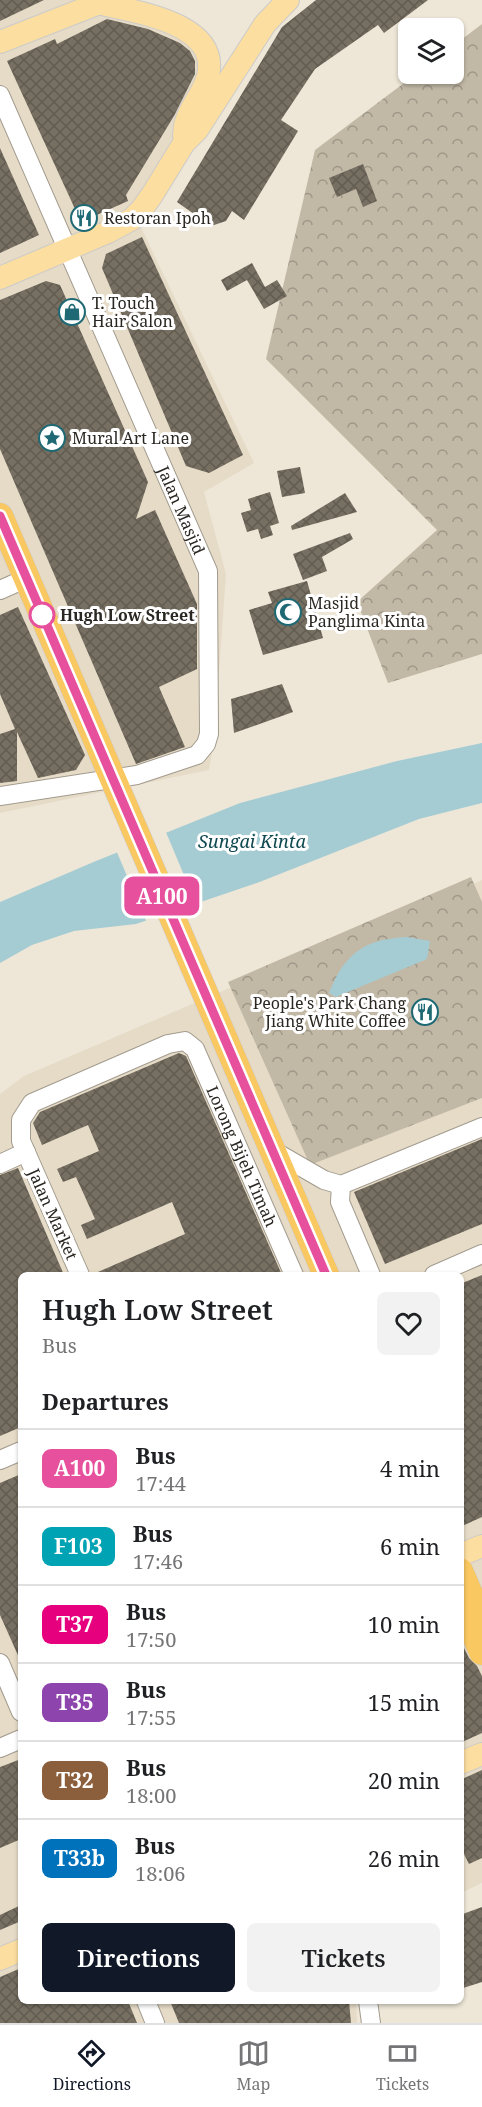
<!DOCTYPE html>
<style>
body{margin:0;font-family:"Noto Serif",serif;background:#f2f2f2;color:#202124;height:100vh;display:flex;flex-direction:column;font-size:22px;white-space:nowrap}
*{box-sizing:border-box;margin:0}
p{font-size:20px;color:#757577}
.icon{flex:none;width:33px;height:33px;fill:none;stroke:currentColor;stroke-width:2;stroke-linecap:round;stroke-linejoin:round}
.map{position:relative;flex:1;overflow:hidden}
.sheet{position:absolute;left:18px;top:1272px;width:446px;height:732px;display:flex;flex-direction:column;background:#fff;border-radius:9px;box-shadow:0 2px 4px #0004}
.sheet>*{flex:none}
.badge{padding:0 12px;border-radius:9px;font-size:21px;line-height:39px}
.fabs{position:absolute;left:398px;top:18px;display:grid;gap:12px}
.fabs a{display:grid;place-items:center;width:66px;height:66px;border-radius:9px;background:#fff;box-shadow:0 2px 4px #0004;font-size:30px}
.map>.badge{position:absolute;translate:-50% -50%;box-shadow:0 0 0 3px #fff}
h2{padding:0 24px;font-size:22px;line-height:54px}
.round{display:grid;place-items:center;flex:none;width:63px;height:63px;border-radius:9px;background:#f2f2f2}
.overview{display:flex;align-items:center;justify-content:space-between;height:102px;padding:0 24px}
h1{font-size:28px;font-weight:600;line-height:45px}
.cta{display:flex;gap:12px;margin-top:auto;padding:12px 24px}
.cta a{flex:1;height:69px;border-radius:9px;background:#111827;color:#fff;font-size:24px;font-weight:600;line-height:69px;text-align:center}
.cta a+a{background:#f2f2f2;color:#202124}
ul{padding:0;list-style:none}
li{display:flex;align-items:center;gap:18px;height:78px;padding:0 24px;border-top:2px solid #e0e0e0}
li div{flex:1}
li b{display:block;font-size:22px}
li em{font-style:normal}
li .badge{min-width:66px;font-weight:700;text-align:center}
.tab-bar{display:flex;justify-content:space-around;align-items:center;height:84px;border-top:2px solid #e0e0e0;background:#fff;font-size:16px;color:#757577}
.tab-bar a{display:grid;justify-items:center;gap:3px}
.tab-bar .selected{color:#111827}
.map>svg:first-child{display:block}
.built{fill:#e6dbc7}
.forest{fill:url(#forest-crowns)}
.water{fill:#a6ccd3}
.pier{fill:#eee7d8}
.building{fill:url(#building-cross-hatch)}
.lines{fill:none;stroke-linecap:round;stroke-linejoin:round}
.minor-casing{stroke:#a29b8e;stroke-width:20}
.major-casing{stroke:#cccbca;stroke-width:24}
.highway-casing{stroke:#cccbca;stroke-width:27}
.minor{stroke:#fff;stroke-width:18}
.major{stroke:#fcdea0;stroke-width:22}
.highway{stroke:#fac861;stroke-width:26}
.line-casing{stroke:#fff;stroke-width:14}
.line{stroke:#e6509d;stroke-width:9}
.stop-dot{fill:#fff;stroke:#e6509d;stroke-width:3}
.labels{text-anchor:middle;dominant-baseline:central;stroke-width:6;stroke-linejoin:round;paint-order:stroke}
.poi-label{font-size:16px;fill:#2a2722;stroke:#fff;text-anchor:start}
.street-label{font-size:16px;fill:#2a2722;stroke:#fff}
.stop-label{font-size:16px;font-weight:bold;fill:#2a2722;stroke:#fff;text-anchor:start}
.water-label{font-size:18px;font-style:italic;fill:#104951;stroke:#fff}
</style>
<div class="map">
<svg width="482" height="2023" viewBox="0 0 482 2023">
<defs>
<pattern id="forest-crowns" width="20" height="18" patternUnits="userSpaceOnUse" patternTransform="scale(1.5)"><rect width="20" height="18" fill="#c2b8a6"/><path d="M2 6a3 3 0 1 1 6 0M12 15a3 3 0 1 1 6 0" fill="none" stroke="#9e9687"/></pattern>
<pattern id="building-cross-hatch" width="8" height="8" patternUnits="userSpaceOnUse" patternTransform="scale(1.5)"><rect width="8" height="8" fill="#766f62"/><path d="M0 0l8 8M0 8l8-8" fill="none" stroke="#615b50"/></pattern>
</defs>
<rect width="100%" height="100%" fill="#eee7d8"/>
<!-- built -->
<g class="built">
<path d="M0,0H127L195,37L213,94L135,215L254,463L204,492L226,574L214,741L209,770L0,813Z"/>
<path d="M482,880V1883L461,1893L460,1275H21V2001H356L357,2023H0V1094L24,1076Z"/>
</g>
<!-- forest -->
<g class="forest">
<path d="M482,24V654L388,683L357,602L437,530L266,359L315,150L416,74H453V46Z"/>
<path d="M471,877L482,902V1098L310,1165L228,982Z"/>
</g>
<!-- water -->
<g class="water">
<path d="M482,743V803L419,819L257,883L136,924L74,931L32,945L0,963V902L96,861L240,803L397,761Z"/>
<path d="M407,937L430,941L427,959L336,997L329,993C344,954 364,939 407,937Z"/>
</g>
<!-- pier -->
<path class="pier" d="M165,830L197,906L147,923L116,850Z"/>
<!-- building -->
<g class="building">
<path d="M0,0H44L0,21Z"/>
<path d="M316,0H428L384,33L378,25L315,69L281,120L298,131L244,220L232,211L226,221L211,226L177,202L282,27Z"/>
<path d="M107,19L148,29L180,43L190,51L195,61V74L174,116L126,195L128,201L81,222L7,61L55,39L57,44Z"/>
<path d="M0,148L39,235L0,253Z"/>
<path d="M363,164L377,201L363,207L356,189L337,197L329,178Z"/>
<path d="M142,237L243,455L209,473L186,466L102,268L106,254Z"/>
<path d="M252,263L265,287L277,280L287,296L264,309L247,280L227,291L221,280Z"/>
<path d="M46,281L60,285L148,482L136,519L155,510L197,604V669L159,687L185,747L136,764L0,449V300Z"/>
<path d="M300,467L305,493L282,497L277,471Z"/>
<path d="M270,492L279,523L270,526L273,535L261,539L258,529L247,532L241,513L251,510L248,499Z"/>
<path d="M345,493L357,512L292,530L291,526Z"/>
<path d="M350,533L353,539L322,557L327,571L303,580L293,554Z"/>
<path d="M307,581L323,638L263,655L249,610L272,603L268,592Z"/>
<path d="M18,607L85,755L76,770L38,778L17,732V781L0,783V734L15,729L0,694V615Z"/>
<path d="M282,684L293,712L234,733L231,699Z"/>
<path d="M179,1053L186,1056L282,1275H91L185,1234L172,1202L87,1239L81,1225L95,1219L76,1177L63,1182L57,1169L99,1151L88,1125L42,1145L33,1123L40,1112Z"/>
<path d="M482,1139V1224L385,1264L354,1192Z"/>
<path d="M18,1168L64,1275H21V1427L0,1436V1175Z"/>
<path d="M482,1275V1517L460,1527V1284Z"/>
<path d="M21,1474V1662L0,1615V1483Z"/>
<path d="M460,1640L469,1658L477,1666L482,1676V1733L460,1743Z"/>
<path d="M21,1759V1839L0,1848V1767Z"/>
<path d="M482,1770V1858L469,1864L460,1846V1780Z"/>
<path d="M21,1905V1921L0,1930V1915Z"/>
<path d="M482,1907V1982L460,1989V1915Z"/>
<path d="M21,1968V2001H128L137,2023H0V1977Z"/>
<path d="M170,2001H349L351,2023H179Z"/>
</g>
<g class="lines">
<defs>
<g id="minor">
<path id="s1" d="M0,95L208,571L209,734L206,744L197,755L137,775L0,796"/>
<path d="M0,590L27,578"/>
<path d="M272,1150L324,1180L341,1185L482,1127"/>
<path d="M0,1164L26,1152"/>
<path d="M341,1185L340,1202L371,1275"/>
<path id="s2" d="M80,1275L21,1141V1120L32,1103L168,1044L185,1041L195,1049L294,1275"/>
<path d="M434,1275L482,1254"/>
<path d="M0,1460L21,1451"/>
<path d="M0,1663L21,1712"/>
<path d="M0,1748L21,1739"/>
<path d="M146,2001L155,2023"/>
<path d="M368,2001L371,2023"/>
</g>
<g id="major">
<path d="M98,3C134,12 220,22 208,76C204,93 190,106 186,122C184,126 185,131 184,135"/>
<path d="M0,42L107,0"/>
<path d="M0,278L108,232L132,219L142,209L152,195L184,143L197,130L265,24L288,0"/>
<path d="M460,1555L482,1546"/>
<path d="M460,1763L482,1754"/>
<path d="M0,1959L21,1950"/>
</g>
<g id="highway">
<path d="M0,516L326,1275"/>
<path d="M460,1571L479,1615"/>
<path d="M460,1601L482,1652"/>
</g>
</defs>
<!-- minor casing -->
<use href="#minor" class="minor-casing"/>
<!-- major casing -->
<use href="#major" class="major-casing"/>
<!-- highway casing -->
<use href="#highway" class="highway-casing"/>
<!-- minor -->
<use href="#minor" class="minor"/>
<!-- major -->
<use href="#major" class="major"/>
<!-- highway -->
<use href="#highway" class="highway"/>
</g>
<g class="lines">
<defs>
<path id="line" d="M0,516L326,1275"/>
</defs>
<!-- line casing -->
<use href="#line" class="line-casing"/>
<!-- line -->
<use href="#line" class="line"/>
</g>
<!-- icons -->
<defs>
<symbol id="restaurant-ring" viewBox="-11 -11 22 22"><circle r="9.5" fill="#fff" stroke="#1f6974" stroke-width="1.5"/><path d="M-5-6h1v4h1v-4h1v4h1v-4h1v5L-1.5 .5V6h-2V.5L-5-1ZM5-6V6H3V1.5H1.5Q1.5-4 5-6Z" fill="#1f6974"/></symbol>
<symbol id="shop-ring" viewBox="-11 -11 22 22"><circle r="9.5" fill="#fff" stroke="#1f6974" stroke-width="1.5"/><path d="M-5-2.5h2.3a2.7 3.5 0 0 1 5.4 0H5L5.5 6h-11ZM-1.5-2.5h3a1.5 2.3 0 0 0-3 0Z" fill="#1f6974"/></symbol>
<symbol id="sight-ring" viewBox="-11 -11 22 22"><circle r="9.5" fill="#fff" stroke="#1f6974" stroke-width="1.5"/><path d="M0-6L1.8-2.2L6-1.7L2.9 1.2L3.7 5.4L0 3.3L-3.7 5.4L-2.9 1.2L-6-1.7L-1.8-2.2Z" fill="#1f6974"/></symbol>
<symbol id="mosque-ring" viewBox="-11 -11 22 22"><circle r="9.5" fill="#fff" stroke="#1f6974" stroke-width="1.5"/><path d="M3.5-4.9A6 6 0 1 0 3.5 4.9A5 5 0 1 1 3.5-4.9Z" fill="#1f6974"/></symbol>
</defs>
<g fill-rule="evenodd">
<use href="#restaurant-ring" x="69" y="203" width="30" height="30"/>
<use href="#shop-ring" x="57" y="297" width="30" height="30"/>
<use href="#sight-ring" x="37" y="423" width="30" height="30"/>
<use href="#mosque-ring" x="273" y="597" width="30" height="30"/>
<use href="#restaurant-ring" x="410" y="997" width="30" height="30"/>
</g>
<!-- markers -->
<circle class="stop-dot" cx="42" cy="615" r="12"/>
<g class="labels">
<!-- poi labels -->
<g class="poi-label">
<text x="104" y="218">Restoran Ipoh</text>
<text x="92" y="303">T. Touch<tspan x="92" dy="18">Hair Salon</tspan></text>
<text x="72" y="438">Mural Art Lane</text>
<text x="308" y="603">Masjid<tspan x="308" dy="18">Panglima Kinta</tspan></text>
<text x="406" y="1003" text-anchor="end">People's Park Chang<tspan x="406" dy="18">Jiang White Coffee</tspan></text>
</g>
<!-- street labels -->
<g class="street-label">
<text stroke="none"><textPath href="#s1" startOffset="453">Jalan Masjid</textPath></text>
<text stroke="none"><textPath href="#s2" startOffset="483">Lorong Bijeh Timah</textPath></text>
<text transform="translate(53 1214) rotate(66)">Jalan Market</text>
</g>
<!-- stop labels -->
<g class="stop-label">
<text x="60" y="615">Hugh Low Street</text>
</g>
<!-- water labels -->
<g class="water-label">
<text x="252" y="841">Sungai Kinta</text>
</g>
</g>
</svg>
<div class="fabs">
<a><svg class="icon" aria-label="layers" viewBox="0 0 24 24"><path d="M12 4l9 5-9 5-9-5zM3 14l9 5 9-5"/></svg></a>
</div>
<b class="badge" style="left:162px;top:896px;background:#e6509d;color:#fff">A100</b>
<section class="sheet">
<div class="overview"><div><h1>Hugh Low Street</h1><p>Bus</p></div><a class="round"><svg class="icon" aria-label="heart" viewBox="0 0 24 24"><path d="M12 20l-8-8c-3-5 5-10 8-4 3-6 11-1 8 4z"/></svg></a></div>
<h2>Departures</h2>
<ul>
<li><span class="badge" style="background:#e6509d;color:#fff">A100</span><div><b>Bus</b><p>17:44</p></div><em>4 min</em></li>
<li><span class="badge" style="background:#00a3b4;color:#fff">F103</span><div><b>Bus</b><p>17:46</p></div><em>6 min</em></li>
<li><span class="badge" style="background:#e6007e;color:#fff">T37</span><div><b>Bus</b><p>17:50</p></div><em>10 min</em></li>
<li><span class="badge" style="background:#8e44ad;color:#fff">T35</span><div><b>Bus</b><p>17:55</p></div><em>15 min</em></li>
<li><span class="badge" style="background:#8b5e3c;color:#fff">T32</span><div><b>Bus</b><p>18:00</p></div><em>20 min</em></li>
<li><span class="badge" style="background:#0072bc;color:#fff">T33b</span><div><b>Bus</b><p>18:06</p></div><em>26 min</em></li>
</ul>
<div class="cta"><a>Directions</a><a>Tickets</a></div>
</section>
</div>
<nav class="tab-bar">
<a class="selected"><svg class="icon" aria-label="directions" viewBox="0 0 24 24"><path d="M12 3l9 9-9 9-9-9zM9 14v-3h6M13 9l2 2-2 2"/></svg>Directions</a>
<a><svg class="icon" aria-label="map" viewBox="0 0 24 24"><path d="M3 6l6-2 6 2 6-2v14l-6 2-6-2-6 2zM9 4v14M15 6v14"/></svg>Map</a>
<a><svg class="icon" aria-label="tickets" viewBox="0 0 24 24"><path d="M3 7h18v10H3zM15 7v10"/></svg>Tickets</a>
</nav>
